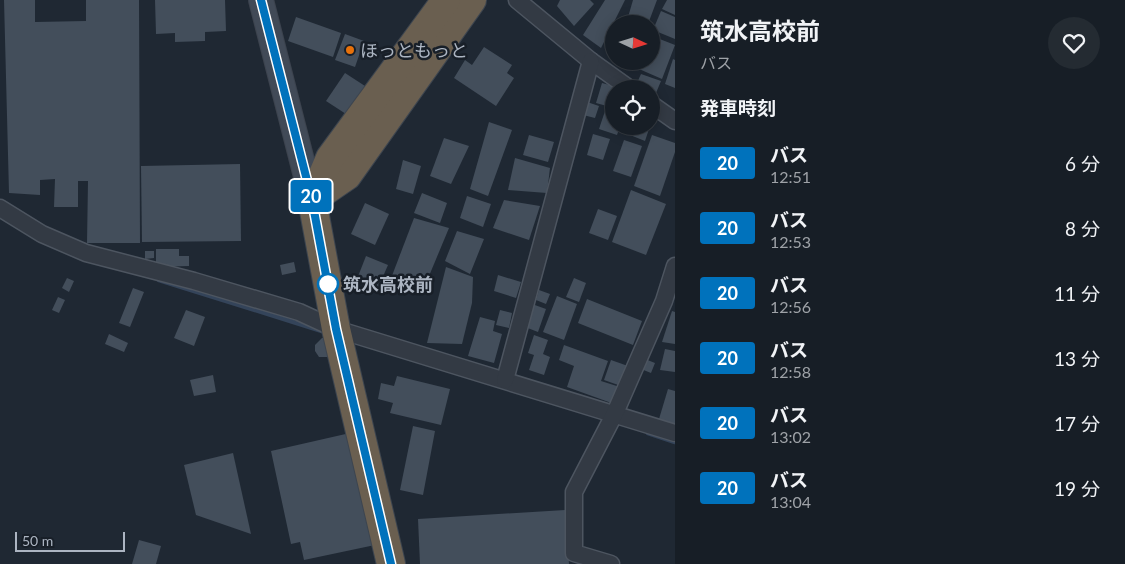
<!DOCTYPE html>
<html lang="ja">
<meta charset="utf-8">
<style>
body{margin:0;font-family:Lato,"Noto Sans JP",sans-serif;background:#242b32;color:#f1f3f6;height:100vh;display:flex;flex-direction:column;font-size:19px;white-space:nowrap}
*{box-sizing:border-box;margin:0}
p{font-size:16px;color:#9ea2a7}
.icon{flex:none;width:28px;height:28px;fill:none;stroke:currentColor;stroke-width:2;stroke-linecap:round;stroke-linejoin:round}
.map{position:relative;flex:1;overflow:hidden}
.details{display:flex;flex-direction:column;background:#171e26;width:450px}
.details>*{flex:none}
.badge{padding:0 10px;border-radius:4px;font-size:18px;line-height:32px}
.needle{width:32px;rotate:94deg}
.controls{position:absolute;left:605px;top:15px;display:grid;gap:10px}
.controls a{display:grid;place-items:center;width:55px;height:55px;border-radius:50%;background:#171e26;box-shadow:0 2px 12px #0003,0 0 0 1px #363c43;font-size:25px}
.scale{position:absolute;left:15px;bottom:12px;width:110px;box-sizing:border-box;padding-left:5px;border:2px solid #acb5c2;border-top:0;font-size:14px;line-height:18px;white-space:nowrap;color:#acb5c2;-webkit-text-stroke:4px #181f28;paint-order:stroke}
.map>.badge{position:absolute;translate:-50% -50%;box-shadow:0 0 0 2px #fff}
h2{padding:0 25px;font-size:19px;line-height:45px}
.round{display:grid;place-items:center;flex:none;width:52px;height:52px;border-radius:26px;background:#242b32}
.summary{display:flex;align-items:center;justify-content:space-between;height:85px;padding:0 25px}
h1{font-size:24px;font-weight:700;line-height:38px}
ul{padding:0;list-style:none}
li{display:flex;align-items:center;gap:15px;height:65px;padding:0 25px}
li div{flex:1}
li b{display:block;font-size:19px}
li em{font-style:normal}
li .badge{min-width:55px;font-weight:700;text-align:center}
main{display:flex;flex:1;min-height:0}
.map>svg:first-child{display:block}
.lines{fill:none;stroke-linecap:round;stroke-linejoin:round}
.stream{stroke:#34445a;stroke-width:4.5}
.building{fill:#434e5b}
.street-casing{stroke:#4d5560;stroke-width:19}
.secondary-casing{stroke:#3c434e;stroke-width:26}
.highway-casing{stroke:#3d454f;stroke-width:30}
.street{stroke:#333a44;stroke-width:16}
.secondary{stroke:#414a57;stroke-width:24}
.highway{stroke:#6a5f50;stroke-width:28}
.line-casing{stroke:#fff;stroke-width:11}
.line{stroke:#0072bc;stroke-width:8}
.food-dot{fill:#e8710a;stroke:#181f28;stroke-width:2}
.stop-dot{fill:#fff;stroke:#0072bc;stroke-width:2.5}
.labels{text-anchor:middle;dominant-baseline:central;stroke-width:5;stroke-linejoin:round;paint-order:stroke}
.poi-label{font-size:18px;fill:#acb5c2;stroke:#181f28;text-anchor:start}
.stop-label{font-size:18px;font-weight:bold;fill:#acb5c2;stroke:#181f28;text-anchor:start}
</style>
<main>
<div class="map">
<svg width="675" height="564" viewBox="0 0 675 564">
<rect width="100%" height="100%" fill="#1f2833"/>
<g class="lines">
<!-- stream -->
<g class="stream">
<path d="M159,280L325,332"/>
<path d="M648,433L675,442"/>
</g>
</g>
<!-- building -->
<g class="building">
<path d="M4,0H35V22L86,21V0H139L140,243H87L88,181H78V207H54L55,179L40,180V195L9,193Z"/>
<path d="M155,0H225L226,31L205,32V41L175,42V33L156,34Z"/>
<path d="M560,0H590L594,4L574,26L557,6Z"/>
<path d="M605,0H625L601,48L583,35Z"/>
<path d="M633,0H657L648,24H626Z"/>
<path d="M667,0H675V15L662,9Z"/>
<path d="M661,11L675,17V39L653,30Z"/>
<path d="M296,17L341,33L333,57L288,41Z"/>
<path d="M345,34L364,41L355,67L335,60Z"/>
<path d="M652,36L675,45L662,79L639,69L642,61H651Z"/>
<path d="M484,47L512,65L507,73L514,78L496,106L454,78L465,60L472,65Z"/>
<path d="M673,59L675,60V88L665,84Z"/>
<path d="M345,73L365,86L346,114L326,101Z"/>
<path d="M641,74L661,81L656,93L651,91V89H645L636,85Z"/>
<path d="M602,83L621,88L614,89V108L596,103Z"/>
<path d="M587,102L599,106L595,118L583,115Z"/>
<path d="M606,108L614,110V126H620L617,135L599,129Z"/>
<path d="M489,122L512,130L488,196L470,189Z"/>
<path d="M633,126H650L645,141L630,135Z"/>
<path d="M593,134L610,139L603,160L587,155Z"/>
<path d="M529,135L554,142L548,162L523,155Z"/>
<path d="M652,135L675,143V152L660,196L634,186Z"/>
<path d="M444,138L469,146L451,184L430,176Z"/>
<path d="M624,140L642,146L631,177L613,171Z"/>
<path d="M515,158L550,168L547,193L508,190Z"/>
<path d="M403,160L421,166L413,194L396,189Z"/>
<path d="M240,164L241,241L142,242L141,166Z"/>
<path d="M631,190L666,204L646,255L612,242Z"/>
<path d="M422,193L447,203L440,223L414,213Z"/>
<path d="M467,196L491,204L483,227L460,218Z"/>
<path d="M504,200L540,206L529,240L493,228Z"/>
<path d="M365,203L389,214L375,245L351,234Z"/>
<path d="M598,209L617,216L608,240L589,233Z"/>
<path d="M414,218L449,228L424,288L390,281Z"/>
<path d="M457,231L484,239L470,274L445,261Z"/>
<path d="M156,249H179V256H189V266L156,267Z"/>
<path d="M145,251H154V258L145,259Z"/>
<path d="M366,256L388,265L378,288L357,279Z"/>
<path d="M294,262L296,272L282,275L280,265Z"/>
<path d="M446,267L473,277L472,303L462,344L427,343Z"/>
<path d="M498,275L521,282L516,298L494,291Z"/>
<path d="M67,278L74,281L69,292L62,288Z"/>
<path d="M574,278L586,283L579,302L566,297Z"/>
<path d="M133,288L144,292L130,327L119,323Z"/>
<path d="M539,290L550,294L546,304L536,300Z"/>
<path d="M557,296L577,304L564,340L543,332Z"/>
<path d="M58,297L65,300L59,313L52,310Z"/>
<path d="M587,299L642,321L633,345L578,323Z"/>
<path d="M532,304L546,309L538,332L525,327Z"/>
<path d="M186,310L205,317L194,346L174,338Z"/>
<path d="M500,310L512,313L509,328L496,325Z"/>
<path d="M672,311L675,312V344L662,342Z"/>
<path d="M480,317L495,321L493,331L502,334L494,363L468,356Z"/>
<path d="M109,334L128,343L124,352L105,344Z"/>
<path d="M534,335L548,340L543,354L550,357L544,375L529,370L534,355L528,353Z"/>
<path d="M322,338H325L329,357H319L315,351V345Z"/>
<path d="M564,345L608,361L601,381L623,388L617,405L567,387L574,366L559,360Z"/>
<path d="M665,349L675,351V372L660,370Z"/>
<path d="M645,359L655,363L651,373L641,369Z"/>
<path d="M611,360L628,366L621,386L604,380Z"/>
<path d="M213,375L216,392L194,396L190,380Z"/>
<path d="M397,376L450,389L441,425L390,413L393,403L378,399L381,383L394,386Z"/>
<path d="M668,389L675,391V424L659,419Z"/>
<path d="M413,426L435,431L423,495L400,490Z"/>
<path d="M350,433L375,545L304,560L300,542L291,544L271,451Z"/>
<path d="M233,453L251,534L196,515L184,465Z"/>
<path d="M565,510L569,564H420L418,519Z"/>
<path d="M139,540L161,546L156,564H132Z"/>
</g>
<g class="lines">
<defs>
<g id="street">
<path d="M517,0L591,61L630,89"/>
<path d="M651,104L675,121"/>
<path d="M0,208L42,234L86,253L194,281L299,312L336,329L675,433"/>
<path d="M505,380L591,61"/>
<path d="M611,564L574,553V492L615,413L664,301L675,266"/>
</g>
<path id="secondary" d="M261,0L312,200"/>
<g id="highway">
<path d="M312,200L336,329L391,564"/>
<path d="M312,200L347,176L472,0"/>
<path d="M312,200L330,158L446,0"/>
</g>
</defs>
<!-- street casing -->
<use href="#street" class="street-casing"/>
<!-- secondary casing -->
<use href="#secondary" class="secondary-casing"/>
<!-- highway casing -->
<use href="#highway" class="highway-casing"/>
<!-- street -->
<use href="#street" class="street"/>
<!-- secondary -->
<use href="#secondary" class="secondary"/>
<!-- highway -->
<use href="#highway" class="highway"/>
</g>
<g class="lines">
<defs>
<path id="line" d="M261,0L312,200L336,329L391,564"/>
</defs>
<!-- line casing -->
<use href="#line" class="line-casing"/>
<!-- line -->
<use href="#line" class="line"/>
</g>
<!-- markers -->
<circle class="food-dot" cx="350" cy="50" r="5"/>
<circle class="stop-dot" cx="328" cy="284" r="10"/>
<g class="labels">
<!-- poi labels -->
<g class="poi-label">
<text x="360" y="50">ほっともっと</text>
</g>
<!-- stop labels -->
<g class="stop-label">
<text x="343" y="284">筑水高校前</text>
</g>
</g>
</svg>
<div class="controls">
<a><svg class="needle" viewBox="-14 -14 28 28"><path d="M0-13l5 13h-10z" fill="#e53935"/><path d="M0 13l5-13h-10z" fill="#9ea2a7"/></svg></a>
<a><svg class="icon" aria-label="locate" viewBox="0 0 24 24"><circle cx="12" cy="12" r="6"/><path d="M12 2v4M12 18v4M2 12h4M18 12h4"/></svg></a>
</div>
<div class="scale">50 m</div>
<b class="badge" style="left:311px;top:196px;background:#0072bc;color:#fff">20</b>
</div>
<section class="details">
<div class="summary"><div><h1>筑水高校前</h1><p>バス</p></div><a class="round"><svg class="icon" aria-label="heart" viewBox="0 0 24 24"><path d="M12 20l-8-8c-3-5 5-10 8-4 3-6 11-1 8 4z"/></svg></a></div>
<h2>発車時刻</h2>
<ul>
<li><span class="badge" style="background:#0072bc;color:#fff">20</span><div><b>バス</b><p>12:51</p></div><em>6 分</em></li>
<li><span class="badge" style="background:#0072bc;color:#fff">20</span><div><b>バス</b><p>12:53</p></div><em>8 分</em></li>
<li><span class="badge" style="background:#0072bc;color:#fff">20</span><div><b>バス</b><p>12:56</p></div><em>11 分</em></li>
<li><span class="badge" style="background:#0072bc;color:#fff">20</span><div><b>バス</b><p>12:58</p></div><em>13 分</em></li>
<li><span class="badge" style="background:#0072bc;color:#fff">20</span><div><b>バス</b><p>13:02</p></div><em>17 分</em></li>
<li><span class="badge" style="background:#0072bc;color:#fff">20</span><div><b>バス</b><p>13:04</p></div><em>19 分</em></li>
</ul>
</section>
</main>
